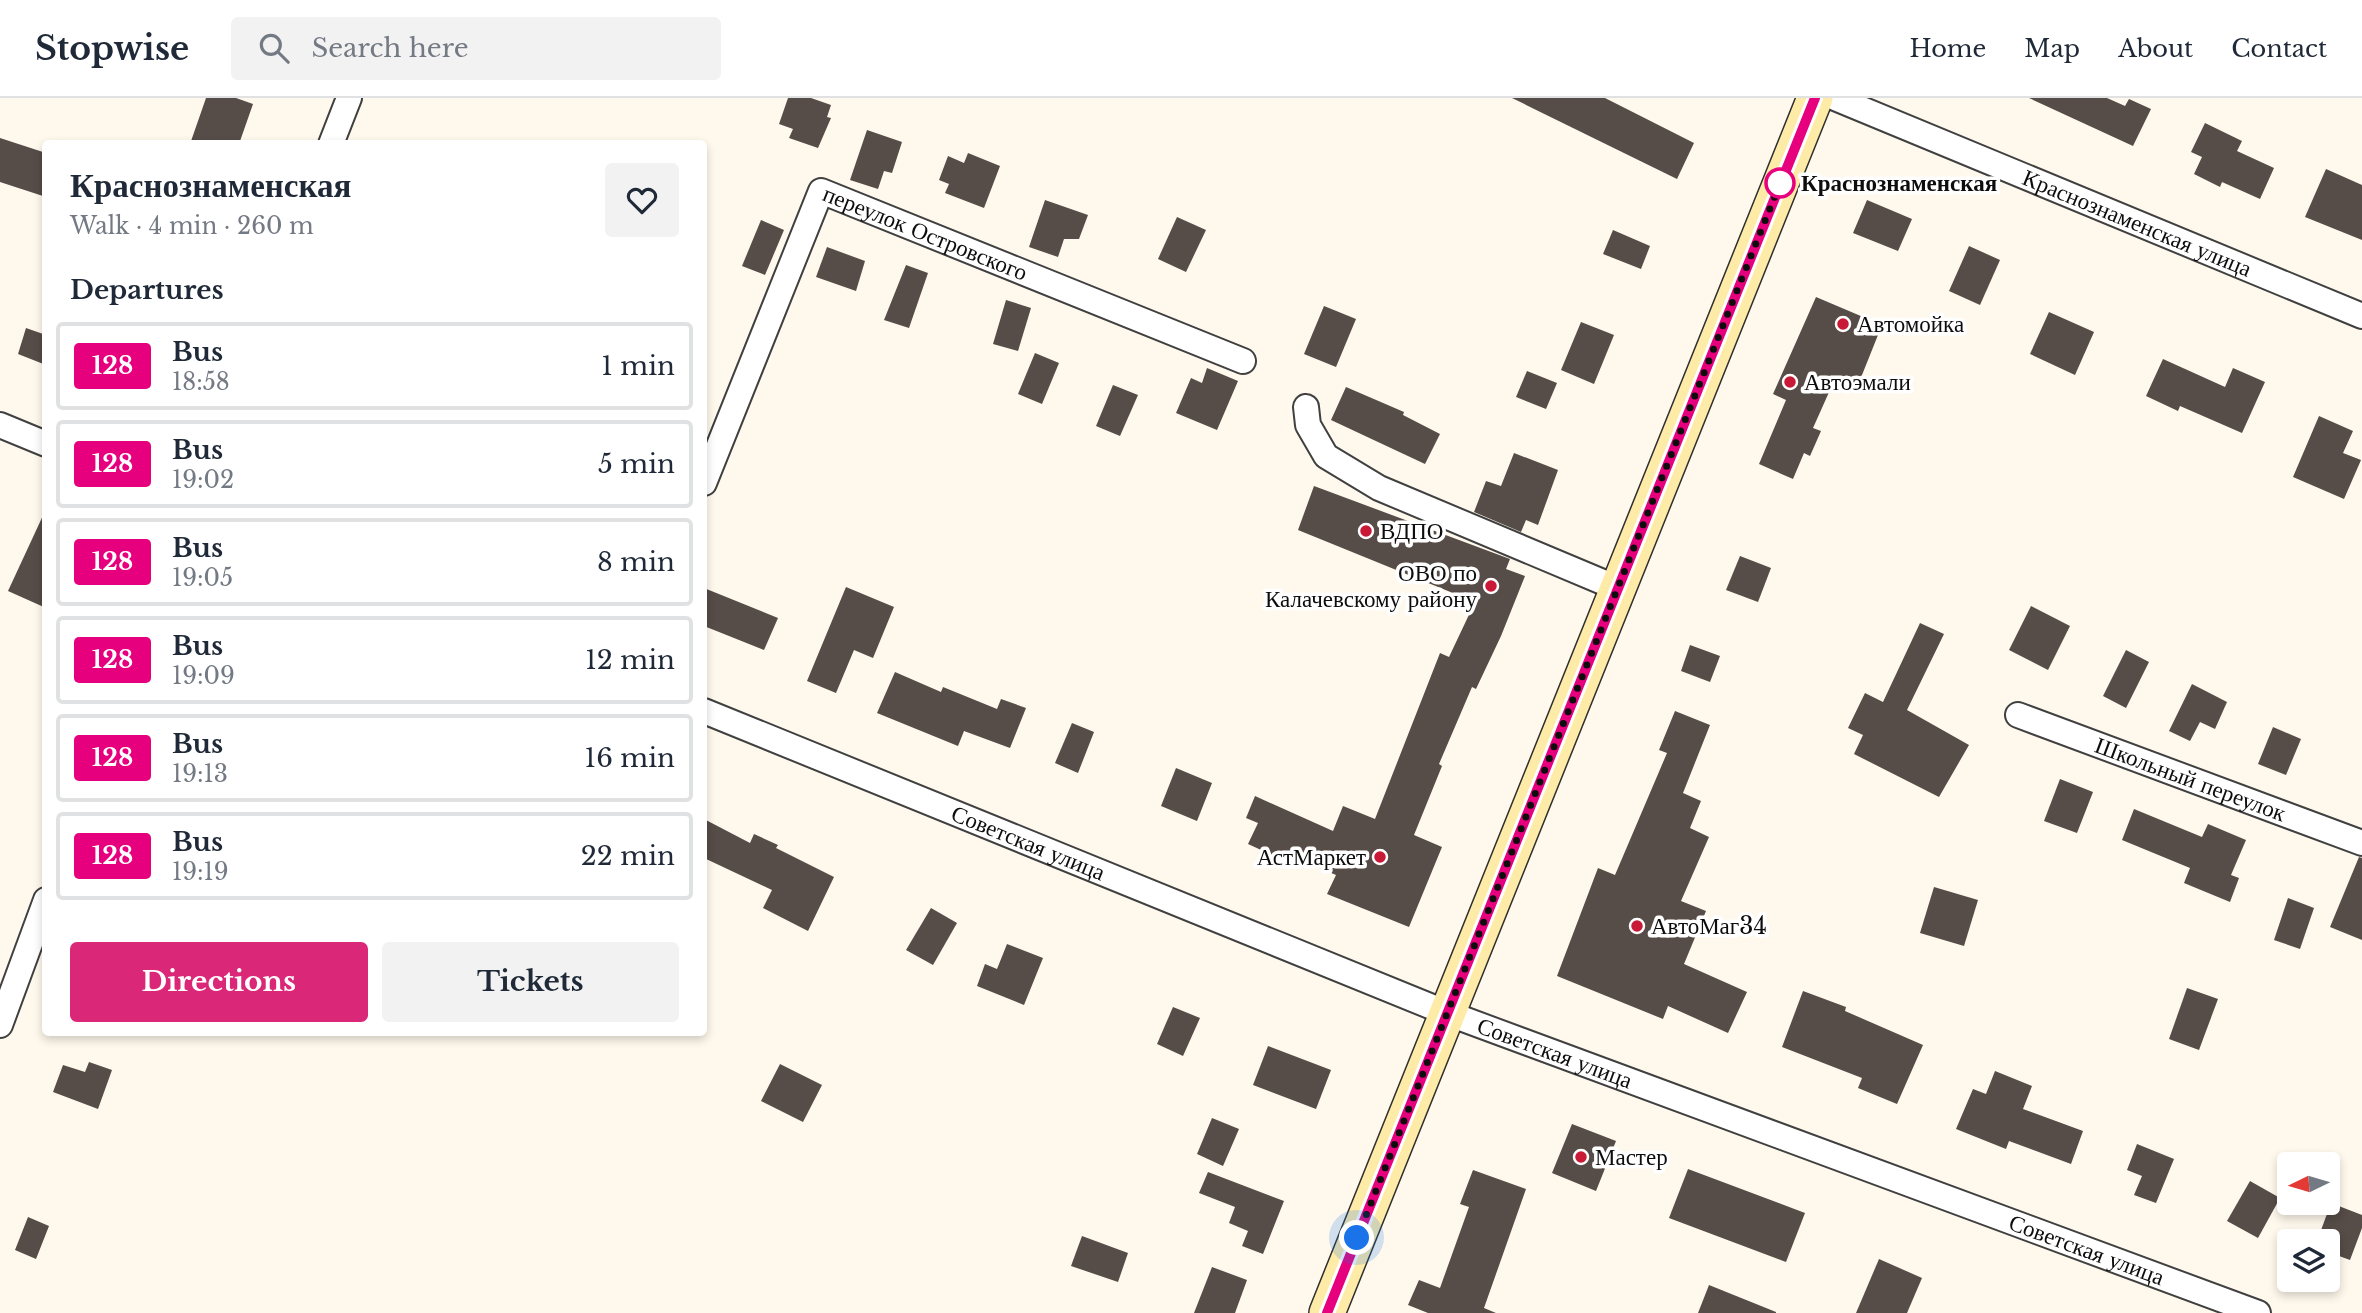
<!DOCTYPE html>
<meta charset="utf-8">
<style>
body{margin:0;font-family:"Libre Baskerville",serif;background:#f2f2f3;color:#1f2937;height:100vh;display:flex;flex-direction:column;font-size:26px;white-space:nowrap}
*{box-sizing:border-box;margin:0}
p{font-size:23px;color:#747a83}
.icon{flex:none;width:38px;height:38px;fill:none;stroke:currentColor;stroke-width:2;stroke-linecap:round;stroke-linejoin:round}
.map{position:relative;flex:1;overflow:hidden}
.details{position:absolute;left:42px;top:42px;width:665px;height:896px;display:flex;flex-direction:column;background:#fff;border-radius:7px;box-shadow:0 4px 10px #0003}
.details>*{flex:none}
.badge{padding:0 14px;border-radius:5px;font-size:24px;line-height:46px}
.needle{width:46px;rotate:265deg}
.controls{position:absolute;left:2277px;top:1054px;display:grid;gap:14px}
.controls a{display:grid;place-items:center;width:63px;height:63px;border-radius:7px;background:#fff;box-shadow:0 4px 10px #0003;font-size:35px}
.you{position:absolute;width:35px;height:35px;margin:-18px;border:5px solid #fff;border-radius:50%;background:#1a73e8;box-shadow:0 0 0 10px #1a73e833}
.map>.badge{position:absolute;translate:-50% -50%;box-shadow:0 0 0 4px #fff}
h2{padding:0 28px;font-size:26px;line-height:63px}
.round{display:grid;place-items:center;flex:none;width:74px;height:74px;border-radius:7px;background:#f2f2f3}
.overview{display:flex;align-items:center;justify-content:space-between;height:119px;padding:0 28px}
h1{font-size:33px;font-weight:700;line-height:52px}
.cta{display:flex;gap:14px;margin-top:auto;padding:14px 28px}
.cta a{flex:1;height:80px;border-radius:7px;background:#db2777;color:#fff;font-size:28px;font-weight:700;line-height:80px;text-align:center}
.cta a+a{background:#f2f2f3;color:#1f2937}
ul{padding:0;list-style:none}
li{display:flex;align-items:center;gap:21px;height:88px;margin:0 14px 10px;padding:0 14px;border:4px solid #e0e1e3;border-radius:7px}
li div{flex:1}
li b{display:block;font-size:26px}
li em{font-style:normal}
li .badge{min-width:77px;font-weight:700;text-align:center}
header{display:flex;align-items:center;gap:42px;box-sizing:border-box;height:98px;padding:0 35px;background:#fff;border-bottom:2px solid #e0e1e3}
header strong{font-size:33px}
nav{display:flex;gap:38px;margin-inline-start:auto;font-size:24px}
.search{width:490px;height:63px;background:#f2f2f3;display:flex;align-items:center;gap:18px;box-sizing:border-box;padding:0 24px;border-radius:7px;color:#747a83;font-size:26px}
.map>svg:first-child{display:block}
.building{fill:#564c48}
.lines{fill:none;stroke-linecap:round;stroke-linejoin:round}
.minor-casing{stroke:#404040;stroke-width:28}
.secondary-casing{stroke:#2f2f2f;stroke-width:38}
.minor{stroke:#fff;stroke-width:24}
.secondary{stroke:#ffeba8;stroke-width:35}
.line-casing{stroke:#fff;stroke-width:16}
.line{stroke:#e6007e;stroke-width:10}
.walk{stroke:#0d0d0d;stroke-width:7;stroke-dasharray:0 12.6}
.stop-dot{fill:#fff;stroke:#e6007e;stroke-width:3.5}
.poi-dot{fill:#c81936;stroke:#fff;stroke-width:2.5}
.labels{text-anchor:middle;dominant-baseline:central;stroke-width:7;stroke-linejoin:round;paint-order:stroke}
.stop-label{font-size:23px;font-weight:bold;fill:#0d0d0d;stroke:#fff;text-anchor:start}
.street-label{font-size:23px;fill:#0d0d0d;stroke:#fff}
.poi-label{font-size:23px;fill:#0d0d0d;stroke:#fff;text-anchor:start}
</style>
<header>
<strong>Stopwise</strong>
<div class="search"><svg class="icon" aria-label="search" viewBox="0 0 24 24"><circle cx="10" cy="10" r="6"/><path d="M15 15l6 6"/></svg>Search here</div>
<nav><a>Home</a><a>Map</a><a>About</a><a>Contact</a></nav>
</header>
<div class="map">
<svg width="2362" height="1215" viewBox="0 0 2362 1215">
<rect width="100%" height="100%" fill="#fff9ed"/>
<!-- building -->
<g class="building">
<path d="M206,0H236L253,6L239,46H190Z"/>
<path d="M788,0H811L831,7L827,19L831,20L818,50L789,40L793,31L779,26Z"/>
<path d="M1512,0H1605L1694,45L1677,81Z"/>
<path d="M2029,0H2107L2125,8L2129,1L2151,11L2133,48Z"/>
<path d="M2205,25L2242,43L2237,53L2274,70L2260,101L2222,84L2220,89L2194,76L2202,59L2191,54Z"/>
<path d="M867,32L902,44L892,75L884,73L878,91L850,82Z"/>
<path d="M0,40L46,55V99L0,84Z"/>
<path d="M968,55L1000,68L984,110L945,95L949,86L939,82L948,58L964,65Z"/>
<path d="M2326,71L2362,87V142L2305,119Z"/>
<path d="M1045,102L1088,117L1079,141H1064L1058,159L1029,149Z"/>
<path d="M1867,102L1912,121L1898,153L1853,135Z"/>
<path d="M1177,119L1206,132L1186,174L1158,161Z"/>
<path d="M761,122L784,132L765,177L742,168Z"/>
<path d="M1613,132L1650,148L1641,171L1603,156Z"/>
<path d="M1969,148L2000,162L1980,207L1949,193Z"/>
<path d="M827,149L865,163L856,193L816,179Z"/>
<path d="M906,167L928,175L909,230L884,222Z"/>
<path d="M1816,199L1882,227L1856,292L1834,283L1813,330L1821,333L1810,358L1804,355L1793,381L1759,366L1786,302L1773,296Z"/>
<path d="M1006,202L1031,210L1018,253L993,246Z"/>
<path d="M1324,208L1356,221L1336,269L1304,256Z"/>
<path d="M2049,214L2094,234L2075,277L2030,256Z"/>
<path d="M1581,224L1614,237L1594,286L1561,272Z"/>
<path d="M26,230L46,237V267L18,256Z"/>
<path d="M1035,255L1059,265L1042,306L1018,296Z"/>
<path d="M2163,261L2225,289L2233,270L2265,284L2242,335L2180,308L2178,313L2146,298Z"/>
<path d="M1207,270L1238,283L1217,332L1176,315L1191,280L1202,285Z"/>
<path d="M1527,273L1557,285L1546,311L1516,299Z"/>
<path d="M1113,287L1138,297L1120,338L1096,328Z"/>
<path d="M1346,289L1404,314L1403,317L1440,336L1425,366L1331,322Z"/>
<path d="M2319,318L2353,333L2343,355L2361,362L2344,401L2293,379Z"/>
<path d="M1514,355L1558,372L1538,427L1526,422L1521,434L1474,414L1486,383L1501,388Z"/>
<path d="M1314,388L1510,461L1506,471L1525,478L1501,538L1476,591L1472,589L1439,666L1442,668L1414,737L1442,749L1409,829L1327,796L1336,777L1284,755L1281,761L1248,746L1258,725L1246,720L1255,698L1333,733L1343,708L1375,721L1440,555L1449,559L1475,504L1298,432Z"/>
<path d="M46,411V510L8,493Z"/>
<path d="M1740,458L1771,470L1758,504L1726,492Z"/>
<path d="M846,489L894,509L873,560L854,552L836,595L807,583Z"/>
<path d="M704,490L778,520L764,552L704,528Z"/>
<path d="M2031,508L2070,528L2048,572L2009,552Z"/>
<path d="M1920,525L1944,536L1907,612L1969,647L1939,699L1854,656L1863,637L1848,630L1865,595L1883,604Z"/>
<path d="M1690,547L1720,558L1710,584L1681,573Z"/>
<path d="M2126,552L2149,564L2126,610L2103,598Z"/>
<path d="M895,574L941,594L943,589L997,611L1001,601L1026,610L1010,650L964,633L958,648L877,615Z"/>
<path d="M2192,586L2227,604L2215,631L2200,624L2190,643L2169,633Z"/>
<path d="M1675,613L1710,627L1683,695L1701,703L1690,730L1709,739L1681,803L1706,813L1684,866L1747,894L1728,935L1668,908L1663,921L1557,878L1598,770L1615,777L1667,655L1659,652Z"/>
<path d="M1072,625L1094,634L1078,675L1055,665Z"/>
<path d="M2273,629L2301,641L2286,677L2258,666Z"/>
<path d="M1176,670L1212,685L1197,723L1161,708Z"/>
<path d="M2060,681L2093,694L2077,735L2044,723Z"/>
<path d="M2134,711L2202,739L2208,726L2246,742L2231,777L2239,780L2230,804L2184,785L2190,770L2122,742Z"/>
<path d="M704,721L750,745L754,736L778,747L776,750L834,779L808,833L763,810L772,792L704,760Z"/>
<path d="M2359,759L2362,760V842L2330,829Z"/>
<path d="M1934,789L1978,802L1964,848L1920,835Z"/>
<path d="M2288,800L2314,810L2300,851L2274,842Z"/>
<path d="M931,810L957,825L933,867L906,852Z"/>
<path d="M1007,846L1043,860L1024,907L977,888L985,866L997,871Z"/>
<path d="M2187,890L2218,901L2199,952L2169,941Z"/>
<path d="M1803,893L1846,909L1845,913L1923,947L1897,1006L1858,990L1862,980L1782,949Z"/>
<path d="M1173,909L1200,920L1183,958L1157,946Z"/>
<path d="M1268,948L1331,972L1316,1011L1253,987Z"/>
<path d="M89,964L112,972L98,1011L53,994L63,967L85,974Z"/>
<path d="M780,966L822,987L803,1024L761,1003Z"/>
<path d="M1995,973L2032,988L2023,1011L2083,1033L2071,1066L2009,1043L2006,1051L1956,1031L1973,991L1986,996Z"/>
<path d="M1212,1020L1239,1031L1223,1068L1197,1056Z"/>
<path d="M1572,1026L1616,1043L1596,1093L1552,1075Z"/>
<path d="M2137,1046L2174,1061L2156,1105L2134,1097L2142,1078L2127,1072Z"/>
<path d="M1688,1071L1805,1115L1786,1164L1669,1120Z"/>
<path d="M1473,1072L1526,1091L1484,1210L1496,1215H1428L1408,1207L1419,1182L1440,1190L1469,1109L1460,1106Z"/>
<path d="M1208,1074L1284,1103L1263,1156L1242,1148L1248,1133L1229,1125L1235,1109L1199,1095Z"/>
<path d="M2250,1083L2280,1100L2258,1140L2227,1123Z"/>
<path d="M2331,1105L2362,1117V1130L2350,1162L2328,1154V1143H2317Z"/>
<path d="M28,1119L49,1128L36,1161L15,1152Z"/>
<path d="M1082,1138L1128,1155L1118,1184L1071,1168Z"/>
<path d="M1879,1161L1922,1180L1907,1215H1856Z"/>
<path d="M1212,1169L1247,1182L1235,1215H1194Z"/>
<path d="M1709,1187L1776,1214V1215H1698Z"/>
</g>
<g class="lines">
<defs>
<g id="minor">
<path id="s1" d="M1835,0L2362,218"/>
<path d="M331,46L349,0"/>
<path d="M1306,309L1308,327L1326,358L1379,390L1617,490"/>
<path d="M0,327L46,346"/>
<path id="s2" d="M704,385L821,93L1243,263"/>
<path id="s3" d="M704,613L1447,915L2258,1215"/>
<path id="s4" d="M2018,617L2362,745"/>
<path d="M0,927L46,802"/>
</g>
<path id="secondary" d="M1327,1215L1815,0"/>
</defs>
<!-- minor casing -->
<use href="#minor" class="minor-casing"/>
<!-- secondary casing -->
<use href="#secondary" class="secondary-casing"/>
<!-- minor -->
<use href="#minor" class="minor"/>
<!-- secondary -->
<use href="#secondary" class="secondary"/>
</g>
<g class="lines">
<defs>
<path id="line" d="M1327,1215L1815,0"/>
</defs>
<!-- line casing -->
<use href="#line" class="line-casing"/>
<!-- line -->
<use href="#line" class="line"/>
<!-- walk -->
<path class="walk" d="M1357,1140L1783,78L1780,85"/>
</g>
<!-- markers -->
<circle class="stop-dot" cx="1780" cy="85" r="14"/>
<g class="poi-dot">
<circle cx="1843" cy="226" r="7"/>
<circle cx="1790" cy="284" r="7"/>
<circle cx="1366" cy="433" r="7"/>
<circle cx="1491" cy="488" r="7"/>
<circle cx="1380" cy="759" r="7"/>
<circle cx="1637" cy="828" r="7"/>
<circle cx="1581" cy="1059" r="7"/>
</g>
<g class="labels">
<!-- stop labels -->
<g class="stop-label">
<text x="1801" y="85">Краснознаменская</text>
</g>
<!-- street labels -->
<g class="street-label">
<text stroke="none"><textPath href="#s1" startOffset="327">Краснознаменская улица</textPath></text>
<text stroke="none"><textPath href="#s2" startOffset="427">переулок Островского</textPath></text>
<text stroke="none"><textPath href="#s4" startOffset="184">Школьный переулок</textPath></text>
<text stroke="none"><textPath href="#s3" startOffset="350">Советская улица</textPath></text>
<text stroke="none"><textPath href="#s3" startOffset="917">Советская улица</textPath></text>
<text stroke="none"><textPath href="#s3" startOffset="1484">Советская улица</textPath></text>
</g>
<!-- poi labels -->
<g class="poi-label">
<text x="1857" y="226">Автомойка</text>
<text x="1804" y="284">Автоэмали</text>
<text x="1380" y="433">ВДПО</text>
<text x="1477" y="475" text-anchor="end">ОВО по<tspan x="1477" dy="26">Калачевскому району</tspan></text>
<text x="1366" y="759" text-anchor="end">АстМаркет</text>
<text x="1651" y="828">АвтоМаг34</text>
<text x="1595" y="1059">Мастер</text>
</g>
</g>
</svg>
<div class="controls">
<a><svg class="needle" viewBox="-14 -14 28 28"><path d="M0-13l5 13h-10z" fill="#e53935"/><path d="M0 13l5-13h-10z" fill="#747a83"/></svg></a>
<a><svg class="icon" aria-label="layers" viewBox="0 0 24 24"><path d="M12 4l9 5-9 5-9-5zM3 14l9 5 9-5"/></svg></a>
</div>
<div class="you" style="left:1357px;top:1140px"></div>
<section class="details">
<div class="overview"><div><h1>Краснознаменская</h1><p>Walk · 4 min · 260 m</p></div><a class="round"><svg class="icon" aria-label="heart" viewBox="0 0 24 24"><path d="M12 20l-8-8c-3-5 5-10 8-4 3-6 11-1 8 4z"/></svg></a></div>
<h2>Departures</h2>
<ul>
<li><span class="badge" style="background:#e6007e;color:#fff">128</span><div><b>Bus</b><p>18:58</p></div><em>1 min</em></li>
<li><span class="badge" style="background:#e6007e;color:#fff">128</span><div><b>Bus</b><p>19:02</p></div><em>5 min</em></li>
<li><span class="badge" style="background:#e6007e;color:#fff">128</span><div><b>Bus</b><p>19:05</p></div><em>8 min</em></li>
<li><span class="badge" style="background:#e6007e;color:#fff">128</span><div><b>Bus</b><p>19:09</p></div><em>12 min</em></li>
<li><span class="badge" style="background:#e6007e;color:#fff">128</span><div><b>Bus</b><p>19:13</p></div><em>16 min</em></li>
<li><span class="badge" style="background:#e6007e;color:#fff">128</span><div><b>Bus</b><p>19:19</p></div><em>22 min</em></li>
</ul>
<div class="cta"><a>Directions</a><a>Tickets</a></div>
</section>
</div>
